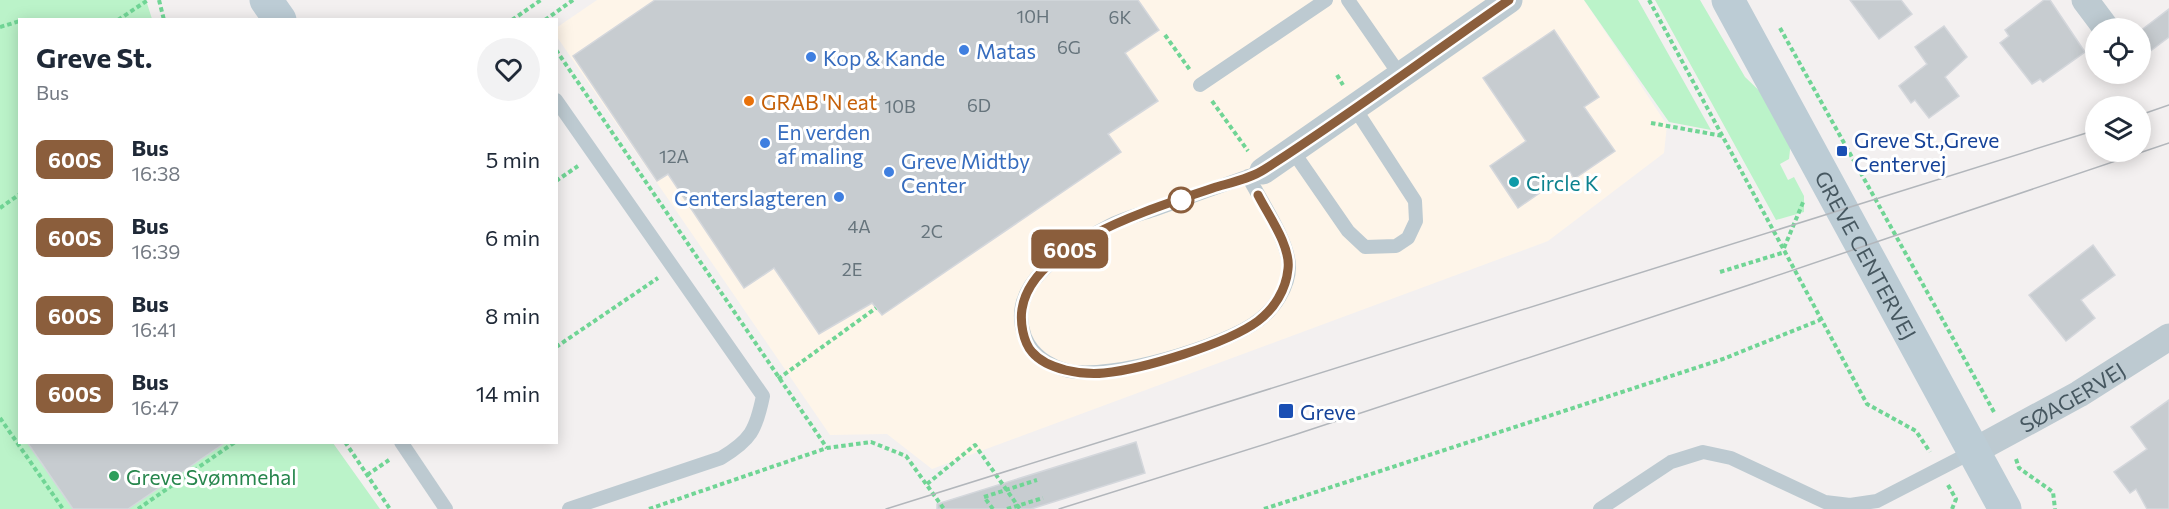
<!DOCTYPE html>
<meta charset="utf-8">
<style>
body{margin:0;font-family:Commissioner,sans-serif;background:#f2f2f3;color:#1f2937;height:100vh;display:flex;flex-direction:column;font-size:22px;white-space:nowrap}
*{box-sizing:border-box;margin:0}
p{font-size:20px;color:#747a83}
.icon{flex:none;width:33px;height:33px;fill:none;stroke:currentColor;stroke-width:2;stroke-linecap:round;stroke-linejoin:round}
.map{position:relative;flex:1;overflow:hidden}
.drawer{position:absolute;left:18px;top:18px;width:540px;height:426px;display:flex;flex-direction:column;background:#fff;border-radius:0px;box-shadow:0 3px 15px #0003}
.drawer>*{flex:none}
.badge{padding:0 12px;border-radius:9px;font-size:21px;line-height:39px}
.buttons{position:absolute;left:2085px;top:18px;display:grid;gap:12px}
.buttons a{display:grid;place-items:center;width:66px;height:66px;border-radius:50%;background:#fff;box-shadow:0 3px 15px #0003;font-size:30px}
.map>.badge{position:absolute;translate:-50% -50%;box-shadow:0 0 0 3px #fff}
.round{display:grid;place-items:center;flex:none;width:63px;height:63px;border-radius:32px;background:#f2f2f3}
.overview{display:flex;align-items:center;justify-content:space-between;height:102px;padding:0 18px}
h1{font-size:28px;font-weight:700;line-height:45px}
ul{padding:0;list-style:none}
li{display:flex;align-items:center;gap:18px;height:78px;padding:0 18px}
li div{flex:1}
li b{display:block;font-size:22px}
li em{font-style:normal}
li .badge{min-width:66px;font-weight:700;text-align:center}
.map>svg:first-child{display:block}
.commercial{fill:#fef5e9}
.green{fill:#bbf3c9}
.building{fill:#c7ccd0;stroke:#d4d7dc;stroke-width:1.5}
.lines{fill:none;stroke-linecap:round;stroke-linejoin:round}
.path{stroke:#70d595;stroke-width:4;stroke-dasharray:4.5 3;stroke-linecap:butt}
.lane{stroke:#bdcad1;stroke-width:14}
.street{stroke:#bdcad1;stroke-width:27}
.secondary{stroke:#bcccd5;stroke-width:33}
.tram{stroke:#b2b6bb;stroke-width:1.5}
.line-casing{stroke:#fff;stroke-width:14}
.line{stroke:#8b5e3c;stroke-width:9}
.shop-dot{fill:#3f7fe0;stroke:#fff;stroke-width:2}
.food-dot{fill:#e8710a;stroke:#fff;stroke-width:2}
.transit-dot{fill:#1a4fb4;stroke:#fff;stroke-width:2}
.culture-dot{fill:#0f9aa8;stroke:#fff;stroke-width:2}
.stop-dot{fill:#fff;stroke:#8b5e3c;stroke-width:3}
.leisure-dot{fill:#2e9e5b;stroke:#fff;stroke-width:2}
.labels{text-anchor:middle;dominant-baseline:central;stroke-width:6;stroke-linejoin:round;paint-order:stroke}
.number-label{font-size:18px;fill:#66747c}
.shop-label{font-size:21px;fill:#366cbe;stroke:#fff;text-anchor:start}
.food-label{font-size:21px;fill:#c56008;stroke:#fff;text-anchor:start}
.transit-label{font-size:21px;fill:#164399;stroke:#fff;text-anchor:start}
.culture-label{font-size:21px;fill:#0d838f;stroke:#fff;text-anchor:start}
.street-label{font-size:21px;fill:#465760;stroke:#fff}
.leisure-label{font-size:21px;fill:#27864d;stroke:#fff;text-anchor:start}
</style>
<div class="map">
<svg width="2169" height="509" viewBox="0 0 2169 509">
<rect width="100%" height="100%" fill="#f3f0f0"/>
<!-- commercial -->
<path class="commercial" d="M597,0H1584L1667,125L1664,153L1548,241L932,469L887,434L830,435L557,37L556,28Z"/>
<!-- green -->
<g class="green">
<path d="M0,0H146L152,19L20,20V442L333,443L380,509H0Z"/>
<path d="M1584,0H1638L1711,130L1669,122Z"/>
<path d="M1655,0H1700L1745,77L1771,102L1791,141L1789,159L1780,164L1788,180L1794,177L1804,196V212L1776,220Z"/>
</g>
<!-- building -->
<g class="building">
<path d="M655,0H1138L1159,30L1125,53L1158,101L1108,134L1121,152L882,315L872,303L819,334L774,268L744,288L668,174L657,181L573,56Z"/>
<path d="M1850,0H1901L1912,14L1879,39Z"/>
<path d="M2044,0H2050L2085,52L2043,82L2040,79L2032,84L2000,43L2009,36L2005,30Z"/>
<path d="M2169,9V37L2149,52L2140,40V31Z"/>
<path d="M1944,26L1967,57L1945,77L1959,96L1929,118L1915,100L1911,103L1899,86L1927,64L1915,47Z"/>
<path d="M1554,30L1599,97L1584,107L1615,151L1574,179L1570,172L1518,208L1490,166L1526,141L1483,78Z"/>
<path d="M2093,245L2115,275L2081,300L2095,318L2066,341L2029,295Z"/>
<path d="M2169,400V509H2147L2136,489L2130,493L2114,472L2147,449L2131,427Z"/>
<path d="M27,442H226L128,509H73Z"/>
<path d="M1136,442L1145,473L1031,509H937V504Z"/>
</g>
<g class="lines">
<!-- path -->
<g class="path">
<path d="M159,0L164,20"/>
<path d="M1649,0L1867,404L1916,431L1930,452"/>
<path d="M118,20L148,0"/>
<path d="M512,20L541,0"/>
<path d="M545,20L573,0"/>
<path d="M0,27L20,21"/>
<path d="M1780,28L1994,412"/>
<path d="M1165,35L1190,70"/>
<path d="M556,50L827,448"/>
<path d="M1337,75L1343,85"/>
<path d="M1212,101L1248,151"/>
<path d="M1651,123L1723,136"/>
<path d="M556,181L578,166"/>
<path d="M0,208L20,194"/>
<path d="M1784,248L1804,200"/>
<path d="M1720,272L1785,252"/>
<path d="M556,347L658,278"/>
<path d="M778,379L876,308"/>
<path d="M0,418L63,509"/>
<path d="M345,442L390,509"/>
<path d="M2016,459L2019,468L2053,492L2055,509"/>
<path d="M367,475L389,460"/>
<path d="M927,484L975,445L1020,509"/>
<path d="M1948,485L1956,499L1952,509"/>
<path d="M138,509L235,442"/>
<path d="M649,509L827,448L871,442L906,456L944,509"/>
<path d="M993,509L984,497L1037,480"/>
<path d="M1007,509L1043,498"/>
<path d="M1264,509L1723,359L1820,320"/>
</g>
<!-- lane -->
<g class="lane">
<path d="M1348,0L1400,75"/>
<path d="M1200,85L1326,0"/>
<path d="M556,100L763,396C756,430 751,440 721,458L569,509"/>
<path d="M1292,150L1348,231L1365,247L1396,246L1408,238L1416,221L1415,201L1354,107"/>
<path d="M1248,176C1260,200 1289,241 1289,267C1289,287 1274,309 1259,320C1226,346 1110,380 1069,371C1049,366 1033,356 1025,337C1004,282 1070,247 1109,226C1124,218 1141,214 1156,209C1192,196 1227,184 1263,171"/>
<path d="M401,442L446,509"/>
<path d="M1600,509L1671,462L1703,452L1731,458L1825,502L1850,505L1877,501L1974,451"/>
</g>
<!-- street -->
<g class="street">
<path d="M2085,0L2106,28"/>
<path d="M1263,171L1509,0"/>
<path id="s1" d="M1974,451L2079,394L2169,337"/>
</g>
<!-- secondary -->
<g class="secondary">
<path d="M266,0L280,20"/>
<path id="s2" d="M1728,0L2005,509"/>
</g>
<!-- tram -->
<g class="tram">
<path d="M2140,115L2169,105"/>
<path d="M886,509L2096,130"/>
<path d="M1059,509L1294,435L1752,284L2169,143"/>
</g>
</g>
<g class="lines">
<defs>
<path id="line" d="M1258,195C1268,215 1291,246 1288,269C1286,290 1274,309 1258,321C1227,344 1143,369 1104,373C1083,375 1047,370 1032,352C1023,342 1020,322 1022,309C1032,243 1158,207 1213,188C1229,183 1250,179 1265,169C1348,116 1428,56 1509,0"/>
</defs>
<!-- line casing -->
<use href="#line" class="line-casing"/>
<!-- line -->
<use href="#line" class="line"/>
</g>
<!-- markers -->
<g class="shop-dot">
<circle cx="964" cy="50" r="6"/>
<circle cx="811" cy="57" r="6"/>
<circle cx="765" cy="143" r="6"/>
<circle cx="889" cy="172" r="6"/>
<circle cx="839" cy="197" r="6"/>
</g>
<circle class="food-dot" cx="749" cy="101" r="6"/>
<g class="transit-dot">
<rect x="1836" y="145" width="12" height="12" rx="3"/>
<rect x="1278" y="403" width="16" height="16" rx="3"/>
</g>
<circle class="culture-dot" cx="1514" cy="182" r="6"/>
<circle class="stop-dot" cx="1181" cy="200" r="12"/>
<circle class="leisure-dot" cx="114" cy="476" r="6"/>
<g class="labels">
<!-- number labels -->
<g class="number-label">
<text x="1033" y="16">10H</text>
<text x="1120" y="17">6K</text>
<text x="1069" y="47">6G</text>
<text x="979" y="105">6D</text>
<text x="900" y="106">10B</text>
<text x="674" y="156">12A</text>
<text x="859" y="226">4A</text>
<text x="932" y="231">2C</text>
<text x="852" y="269">2E</text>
</g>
<!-- shop labels -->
<g class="shop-label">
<text x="976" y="50">Matas</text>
<text x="823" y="57">Kop &amp; Kande</text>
<text x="777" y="131">En verden<tspan x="777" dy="24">af maling</tspan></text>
<text x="901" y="160">Greve Midtby<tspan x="901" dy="24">Center</tspan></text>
<text x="827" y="197" text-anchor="end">Centerslagteren</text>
</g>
<!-- food labels -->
<g class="food-label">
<text x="761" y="101">GRAB 'N eat</text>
</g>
<!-- transit labels -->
<g class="transit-label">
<text x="1854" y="139">Greve St.,Greve<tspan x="1854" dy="24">Centervej</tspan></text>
<text x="1300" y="411">Greve</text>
</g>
<!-- culture labels -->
<g class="culture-label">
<text x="1526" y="182">Circle K</text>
</g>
<!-- street labels -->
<g class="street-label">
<text stroke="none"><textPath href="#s2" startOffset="290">GREVE CENTERVEJ</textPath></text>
<text stroke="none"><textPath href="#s1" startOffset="112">SØAGERVEJ</textPath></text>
</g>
<!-- leisure labels -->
<g class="leisure-label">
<text x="126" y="476">Greve Svømmehal</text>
</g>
</g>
</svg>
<div class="buttons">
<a><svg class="icon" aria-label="locate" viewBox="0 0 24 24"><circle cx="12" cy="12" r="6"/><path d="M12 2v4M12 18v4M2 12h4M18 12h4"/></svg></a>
<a><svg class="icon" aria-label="layers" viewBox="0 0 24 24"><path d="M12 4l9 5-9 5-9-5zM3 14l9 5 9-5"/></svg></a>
</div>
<b class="badge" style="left:1070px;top:249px;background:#8b5e3c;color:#fff">600S</b>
<section class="drawer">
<div class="overview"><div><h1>Greve St.</h1><p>Bus</p></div><a class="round"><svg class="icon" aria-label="heart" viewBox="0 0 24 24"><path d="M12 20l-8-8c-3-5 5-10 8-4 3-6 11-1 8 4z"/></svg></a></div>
<ul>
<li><span class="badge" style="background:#8b5e3c;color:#fff">600S</span><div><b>Bus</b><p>16:38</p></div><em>5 min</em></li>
<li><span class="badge" style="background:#8b5e3c;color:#fff">600S</span><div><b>Bus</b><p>16:39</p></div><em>6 min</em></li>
<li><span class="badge" style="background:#8b5e3c;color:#fff">600S</span><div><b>Bus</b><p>16:41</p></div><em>8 min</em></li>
<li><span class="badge" style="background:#8b5e3c;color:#fff">600S</span><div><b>Bus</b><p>16:47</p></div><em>14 min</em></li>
</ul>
</section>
</div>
